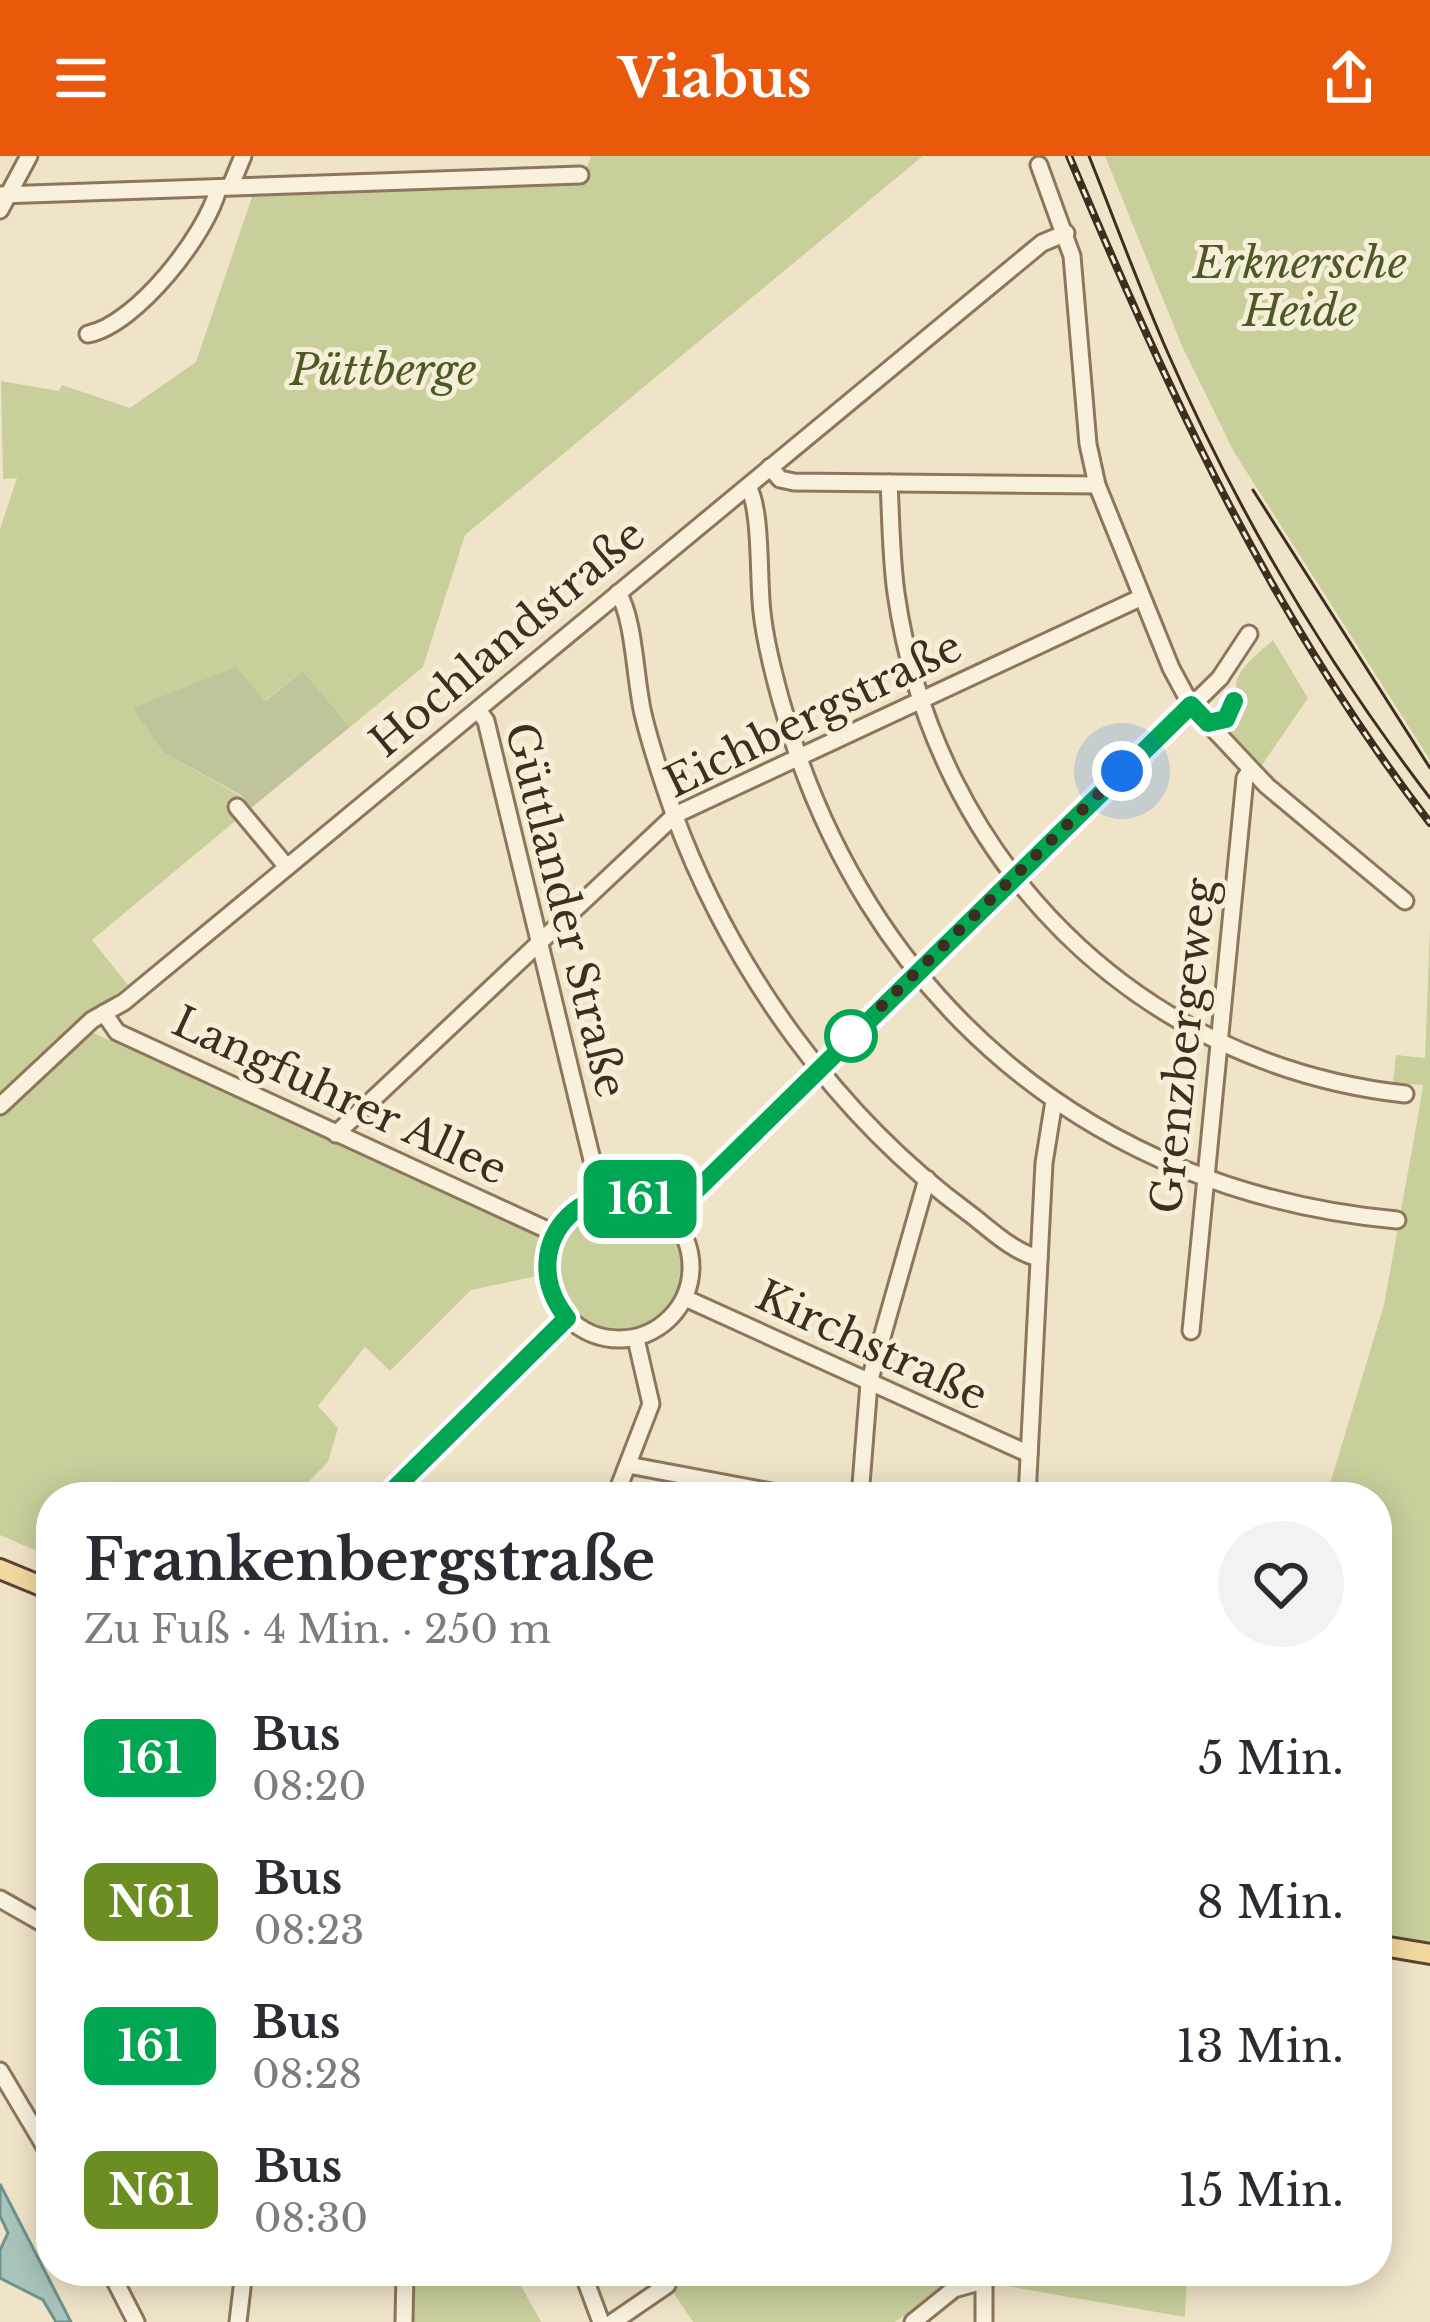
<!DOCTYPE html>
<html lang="de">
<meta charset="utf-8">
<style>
body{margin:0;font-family:"Libre Baskerville",serif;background:#f2f2f3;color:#2b2b33;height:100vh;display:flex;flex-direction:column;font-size:45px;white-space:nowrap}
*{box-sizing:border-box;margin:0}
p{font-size:39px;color:#7c7c81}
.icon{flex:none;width:66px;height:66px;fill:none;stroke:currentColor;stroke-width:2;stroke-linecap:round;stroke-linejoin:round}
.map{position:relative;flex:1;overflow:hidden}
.sheet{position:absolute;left:36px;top:1326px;width:1356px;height:804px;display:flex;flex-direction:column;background:#fff;border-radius:48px;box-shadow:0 6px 30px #0003}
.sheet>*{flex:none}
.badge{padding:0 24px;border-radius:18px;font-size:42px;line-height:78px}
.you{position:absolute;width:60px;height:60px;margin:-30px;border:9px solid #fff;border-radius:50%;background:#1a73e8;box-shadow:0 0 0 18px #1a73e833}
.map>.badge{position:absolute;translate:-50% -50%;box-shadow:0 0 0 6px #fff}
.round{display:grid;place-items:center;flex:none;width:126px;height:126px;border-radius:63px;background:#f2f2f3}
.summary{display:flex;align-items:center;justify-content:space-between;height:204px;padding:0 48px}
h1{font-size:57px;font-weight:800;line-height:90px}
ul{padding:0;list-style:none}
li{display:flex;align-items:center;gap:36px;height:144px;padding:0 48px}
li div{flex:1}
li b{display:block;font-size:45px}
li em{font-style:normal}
li .badge{min-width:132px;font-weight:700;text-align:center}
header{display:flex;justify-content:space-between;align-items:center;height:156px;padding:0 48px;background:#ea580c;color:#fff;font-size:54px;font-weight:800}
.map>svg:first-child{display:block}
.green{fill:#c9cf9b}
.cemetery{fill:#bfc49a}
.water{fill:#a9c4bc;stroke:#6f938a;stroke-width:3}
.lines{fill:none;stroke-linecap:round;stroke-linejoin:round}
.minor-casing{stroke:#8d765c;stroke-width:21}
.major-casing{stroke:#5b4430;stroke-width:24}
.minor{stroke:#faf1dc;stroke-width:15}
.major{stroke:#f3d9a0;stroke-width:18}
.tram{stroke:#3d2e20;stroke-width:3}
.rail-casing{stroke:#3d2e20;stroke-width:8}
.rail{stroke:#f7eed8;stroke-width:3;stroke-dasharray:9;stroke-linecap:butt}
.line-casing{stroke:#fff;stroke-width:27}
.line{stroke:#00a651;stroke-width:18}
.walk{stroke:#3d2e20;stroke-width:12;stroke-dasharray:0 21.6}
.stop-dot{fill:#fff;stroke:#00a651;stroke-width:6}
.labels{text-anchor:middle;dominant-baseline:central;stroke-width:10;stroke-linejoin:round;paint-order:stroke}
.park-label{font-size:42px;font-style:italic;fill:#4d5a26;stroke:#f7eed8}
.street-label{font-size:42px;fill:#3d2e20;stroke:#f7eed8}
</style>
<header><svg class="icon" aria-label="menu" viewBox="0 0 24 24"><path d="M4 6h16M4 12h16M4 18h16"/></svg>Viabus<svg class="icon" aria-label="share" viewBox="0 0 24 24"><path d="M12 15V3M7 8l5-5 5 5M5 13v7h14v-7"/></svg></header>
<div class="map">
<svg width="1430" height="2166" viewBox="0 0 1430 2166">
<rect width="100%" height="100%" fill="#f0e4c8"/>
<!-- green -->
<g class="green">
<path d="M591,0H923L465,379L423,511L350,571L303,515L264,545L164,597L241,640L251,652L92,784L128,829L81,863L0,936V373L17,322L3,323L1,225L59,235L62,229L130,252L196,206L253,38L582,25Z"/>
<path d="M1105,0H1430V604L1234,296L1182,190Z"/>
<path d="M1273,484L1308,542L1262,609L1230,575C1242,550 1236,553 1236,530C1236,513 1262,494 1273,484Z"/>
<path d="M1430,770V1786L1377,1777V1341H1326L1384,1149L1420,949L1423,929L1393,927L1396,899L1425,902Z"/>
<path d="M87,874L541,1079L537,1120L471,1134L390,1215L365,1191L318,1250L338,1272L328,1306L309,1325L324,1341H51V1401L0,1379V957Z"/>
<circle cx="619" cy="1111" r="66"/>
<path d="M414,2115H513L541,2166H412Z"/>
<path d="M659,2115H821L952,2126L895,2166H693Z"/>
<path d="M995,2115H1187L1185,2161L995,2128Z"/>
</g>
<!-- cemetery -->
<path class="cemetery" d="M236,511L265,545L303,515L350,571L251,652L241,639L164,597L133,552Z"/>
<!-- water -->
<path class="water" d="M0,2028L71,2166H56L43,2144L0,2122V2094L8,2077L0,2060Z"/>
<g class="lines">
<defs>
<g id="minor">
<path d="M1039,9L1072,100L1088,288L1097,329L1171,512L1191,549L1267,630L1405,745"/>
<path d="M231,29L243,0"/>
<path d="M0,39L580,19"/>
<path d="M0,54L29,0"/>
<path d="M88,178C136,169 207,78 218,33"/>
<path d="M770,311L780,323L794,326L1097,329"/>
<path d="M889,327C891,364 891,401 896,437C934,704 1136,908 1405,938"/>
<path d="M748,331C762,353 758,426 762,456C765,485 773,516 781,545C863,843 1091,1036 1397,1064"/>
<path d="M618,437C635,463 635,529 644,562C652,594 663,627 674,658C731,813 837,961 970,1058C991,1074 1013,1096 1039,1102"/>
<path d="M478,554L486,565L601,1041"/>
<path d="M237,651L287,711"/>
<path d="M104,857L117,876L554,1077"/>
<path d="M0,950L92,864L124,846L1042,87L1066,77"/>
<path d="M336,978L675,659L1140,442"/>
<circle cx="619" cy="1111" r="72"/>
<path d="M670,1060L1220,522L1249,478"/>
<path d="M685,1142L1029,1298"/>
<path d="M1191,1175L1245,622L1251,614"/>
<path d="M628,1309L798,1341"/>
<path d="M386,1341L567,1162"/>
<path d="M615,1341L651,1248L636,1183"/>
<path d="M860,1341L869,1227L927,1023"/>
<path d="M1027,1341L1044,1007L1054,945"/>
<path d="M0,1743L51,1772"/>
<path d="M0,1915L51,2001"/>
<path d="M110,2115L136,2166"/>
<path d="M582,2115L601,2166"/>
<path d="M984,2115V2166"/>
<path d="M238,2166L244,2115"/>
<path d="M404,2166L405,2115"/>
<path d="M613,2166L667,2129"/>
<path d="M913,2166L954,2133L983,2125"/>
</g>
<g id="major">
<path d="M0,1413L51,1434"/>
<path d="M1377,1789L1430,1798"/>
</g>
</defs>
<!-- minor casing -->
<use href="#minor" class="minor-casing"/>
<!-- major casing -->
<use href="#major" class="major-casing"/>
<!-- minor -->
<use href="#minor" class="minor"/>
<!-- major -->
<use href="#major" class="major"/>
<!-- tram -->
<g class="tram">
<path d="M1089,0C1115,65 1139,131 1167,195C1236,353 1325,505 1430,642"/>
<path d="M1253,334L1430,612"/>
</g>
<defs>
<path id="rail" d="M1069,0C1168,236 1272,463 1430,667"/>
</defs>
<!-- rail casing -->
<use href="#rail" class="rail-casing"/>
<!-- rail -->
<use href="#rail" class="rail"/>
</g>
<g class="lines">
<defs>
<path id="line" d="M386,1341L567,1162C507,1087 597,999 670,1060L1191,549L1208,567L1226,563L1234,545"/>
</defs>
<!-- line casing -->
<use href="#line" class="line-casing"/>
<!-- line -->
<use href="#line" class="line"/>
<!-- walk -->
<path class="walk" d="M851,880L1122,615"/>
</g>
<!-- markers -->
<circle class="stop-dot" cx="851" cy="880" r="24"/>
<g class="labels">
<!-- park labels -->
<g class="park-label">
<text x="1300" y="107">Erknersche<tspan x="1300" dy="48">Heide</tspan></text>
<text x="383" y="214">Püttberge</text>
</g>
<!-- street labels -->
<g class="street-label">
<text transform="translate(507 482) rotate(-40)">Hochlandstraße</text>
<text transform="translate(813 558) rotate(-26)">Eichbergstraße</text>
<text transform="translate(566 754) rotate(76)">Güttlander Straße</text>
<text transform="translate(1183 890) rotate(-84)">Grenzbergeweg</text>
<text transform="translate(340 939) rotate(25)">Langfuhrer Allee</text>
<text transform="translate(872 1189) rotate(25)">Kirchstraße</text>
</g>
</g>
</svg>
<div class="you" style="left:1122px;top:615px"></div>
<b class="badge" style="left:640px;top:1043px;background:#00a651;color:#fff">161</b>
<section class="sheet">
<div class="summary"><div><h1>Frankenbergstraße</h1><p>Zu Fuß · 4 Min. · 250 m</p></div><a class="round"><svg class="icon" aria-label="heart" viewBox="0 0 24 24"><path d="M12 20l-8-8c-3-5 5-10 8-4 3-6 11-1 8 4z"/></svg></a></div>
<ul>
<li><span class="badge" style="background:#00a651;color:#fff">161</span><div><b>Bus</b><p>08:20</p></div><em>5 Min.</em></li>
<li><span class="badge" style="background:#6b8e23;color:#fff">N61</span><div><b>Bus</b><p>08:23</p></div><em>8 Min.</em></li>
<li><span class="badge" style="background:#00a651;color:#fff">161</span><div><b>Bus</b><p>08:28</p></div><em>13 Min.</em></li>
<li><span class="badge" style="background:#6b8e23;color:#fff">N61</span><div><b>Bus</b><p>08:30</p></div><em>15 Min.</em></li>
</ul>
</section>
</div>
